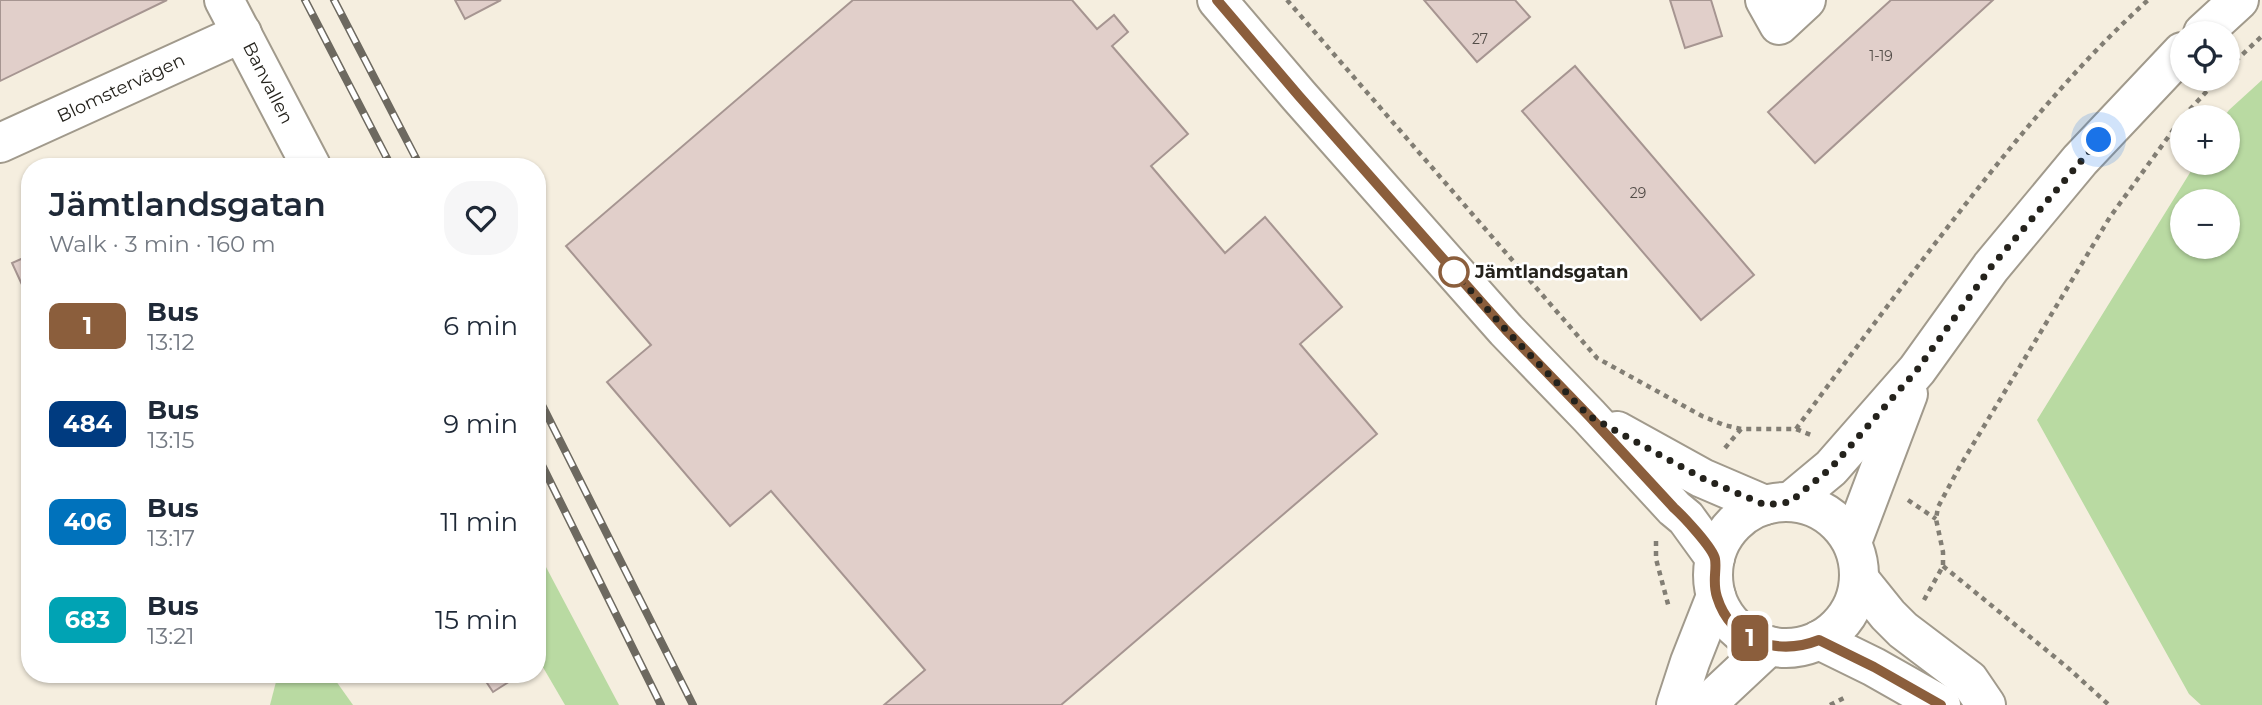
<!DOCTYPE html>
<meta charset="utf-8">
<style>
body{margin:0;font-family:Montserrat,sans-serif;background:#f6f6f7;color:#1f2937;height:100vh;display:flex;flex-direction:column;font-size:26px;white-space:nowrap}
*{box-sizing:border-box;margin:0}
p{font-size:23px;color:#747a83}
.icon{flex:none;width:38px;height:38px;fill:none;stroke:currentColor;stroke-width:2;stroke-linecap:round;stroke-linejoin:round}
.map{position:relative;flex:1;overflow:hidden}
.sheet{position:absolute;left:21px;top:158px;width:525px;height:525px;display:flex;flex-direction:column;background:#fff;border-radius:28px;box-shadow:0 2px 5px #0004}
.sheet>*{flex:none}
.badge{padding:0 14px;border-radius:10px;font-size:24px;line-height:46px}
.tools{position:absolute;left:2170px;top:21px;display:grid;gap:14px}
.tools a{display:grid;place-items:center;width:70px;height:70px;border-radius:50%;background:#fff;box-shadow:0 2px 5px #0004;font-size:35px}
.you{position:absolute;width:35px;height:35px;margin:-18px;border:5px solid #fff;border-radius:50%;background:#1a73e8;box-shadow:0 0 0 10px #1a73e833}
.map>.badge{position:absolute;translate:-50% -50%;box-shadow:0 0 0 4px #fff}
.round{display:grid;place-items:center;flex:none;width:74px;height:74px;border-radius:28px;background:#f6f6f7}
.headline{display:flex;align-items:center;justify-content:space-between;height:119px;padding:0 28px}
h1{font-size:33px;font-weight:600;line-height:52px}
ul{padding:0;list-style:none}
li{display:flex;align-items:center;gap:21px;height:98px;padding:0 28px}
li div{flex:1}
li b{display:block;font-size:26px}
li em{font-style:normal}
li .badge{min-width:77px;font-weight:700;text-align:center}
.map>svg:first-child{display:block}
.green{fill:#b9daa2;fill-rule:evenodd}
.building{fill:#e1cfca;stroke:#a69591;stroke-width:2}
.lines{fill:none;stroke-linecap:round;stroke-linejoin:round}
.minor-casing{stroke:#a19a8c;stroke-width:42}
.path{stroke:#827e74;stroke-width:4.5;stroke-dasharray:5 5;stroke-linecap:butt}
.minor{stroke:#fff;stroke-width:38}
.rail-casing{stroke:#6d6960;stroke-width:8}
.rail{stroke:#fff;stroke-width:5;stroke-dasharray:16;stroke-linecap:butt}
.line-casing{stroke:#fff;stroke-width:16}
.line{stroke:#8b5e3c;stroke-width:10}
.walk{stroke:#24221c;stroke-width:7;stroke-dasharray:0 12.6}
.stop-dot{fill:#fff;stroke:#8b5e3c;stroke-width:3.5}
.labels{text-anchor:middle;dominant-baseline:central;stroke-width:5;stroke-linejoin:round;paint-order:stroke}
.number-label{font-size:14px;fill:#534d48}
.street-label{font-size:18px;fill:#24221c;stroke:#fff}
.stop-label{font-size:18px;font-weight:bold;fill:#24221c;stroke:#fff;text-anchor:start}
</style>
<div class="map">
<svg width="2262" height="705" viewBox="0 0 2262 705">
<rect width="100%" height="100%" fill="#f5eedf"/>
<!-- green -->
<g class="green">
<path d="M2262,80V705H2201L2189,694L2037,420L2196,163H2228V117H2224L2229,110ZM2182,201H2228V247H2182Z"/>
<path d="M537,550L619,705H565L537,657Z"/>
<path d="M278,674H331L353,705H270Z"/>
</g>
<!-- building -->
<g class="building">
<path d="M0,0H167L0,81Z"/>
<path d="M455,0H501L465,19Z"/>
<path d="M853,0H1072L1097,29L1114,15L1128,32L1112,46L1188,134L1151,166L1225,253L1265,217L1342,307L1300,344L1377,434L1061,705H884L925,670L771,491L730,526L607,382L651,345L566,246Z"/>
<path d="M1424,0H1515L1530,17L1477,62Z"/>
<path d="M1670,0H1711L1722,36L1685,48Z"/>
<path d="M1891,0H1993L1815,163L1768,112Z"/>
<path d="M1575,66L1754,275L1701,320L1522,111Z"/>
<path d="M30,255V302L12,263Z"/>
<path d="M481,674H521L493,692Z"/>
</g>
<g class="lines">
<defs>
<g id="minor">
<path d="M224,0L311,166"/>
<path d="M1217,0L1299,96L1506,330L1589,416L1674,508L1686,518L1715,558"/>
<path d="M1765,0L1779,25L1806,0"/>
<path d="M2203,33L2239,0"/>
<path d="M0,143L242,33"/>
<path d="M1617,431L1702,478L1765,505"/>
<path d="M1790,502L1831,468L1917,370L1991,267L2080,160L2182,52"/>
<circle cx="1786" cy="575" r="73"/>
<path d="M1852,542L1908,394"/>
<path d="M1859,579L1888,615L1903,630L1969,680L1986,705"/>
<path d="M1819,640L1874,667L1941,705"/>
<path d="M1676,705L1690,662L1716,596"/>
<path d="M1706,705L1769,646"/>
</g>
</defs>
<!-- minor casing -->
<use href="#minor" class="minor-casing"/>
<!-- path -->
<g class="path">
<path d="M1287,0L1597,358L1702,416L1724,425L1741,429H1796L1811,435"/>
<path d="M2228,68L2262,36"/>
<path d="M2183,117L2218,79"/>
<path d="M1796,429C1846,361 1896,294 1947,228C2009,148 2073,68 2148,0"/>
<path d="M1725,448L1741,429"/>
<path d="M1908,500L1936,519"/>
<path d="M1656,541V559L1669,608"/>
<path d="M1943,566L2067,667L2109,705"/>
<path d="M1924,600L1943,566V552L1936,519L1938,507L1960,466L2110,217L2182,118"/>
<path d="M1830,705L1846,697"/>
</g>
<!-- minor -->
<use href="#minor" class="minor"/>
<defs>
<g id="rail">
<path d="M305,0L391,166"/>
<path d="M334,0L420,166"/>
<path d="M537,395L693,705"/>
<path d="M537,455L661,705"/>
</g>
</defs>
<!-- rail casing -->
<use href="#rail" class="rail-casing"/>
<!-- rail -->
<use href="#rail" class="rail"/>
</g>
<g class="lines">
<defs>
<path id="line" d="M1217,0L1299,96L1506,330L1589,416L1674,508C1683,516 1713,548 1715,559C1717,570 1712,582 1717,597C1731,642 1778,656 1819,640L1874,667L1941,705"/>
</defs>
<!-- line casing -->
<use href="#line" class="line-casing"/>
<!-- line -->
<use href="#line" class="line"/>
<!-- walk -->
<path class="walk" d="M1454,272L1506,330L1589,416L1702,478L1765,505L1790,502L1831,468L1917,370L1991,267L2099,140"/>
</g>
<!-- markers -->
<circle class="stop-dot" cx="1454" cy="272" r="14"/>
<g class="labels">
<!-- number labels -->
<g class="number-label">
<text x="1480" y="39">27</text>
<text x="1881" y="56">1-19</text>
<text x="1638" y="193">29</text>
</g>
<!-- street labels -->
<g class="street-label">
<text transform="translate(268 83) rotate(63)">Banvallen</text>
<text transform="translate(121 88) rotate(-25)">Blomstervägen</text>
</g>
<!-- stop labels -->
<g class="stop-label">
<text x="1475" y="272">Jämtlandsgatan</text>
</g>
</g>
</svg>
<div class="tools">
<a><svg class="icon" aria-label="locate" viewBox="0 0 24 24"><circle cx="12" cy="12" r="6"/><path d="M12 2v4M12 18v4M2 12h4M18 12h4"/></svg></a>
<a>+</a>
<a>−</a>
</div>
<div class="you" style="left:2099px;top:140px"></div>
<b class="badge" style="left:1750px;top:638px;background:#8b5e3c;color:#fff">1</b>
<section class="sheet">
<div class="headline"><div><h1>Jämtlandsgatan</h1><p>Walk · 3 min · 160 m</p></div><a class="round"><svg class="icon" aria-label="heart" viewBox="0 0 24 24"><path d="M12 20l-8-8c-3-5 5-10 8-4 3-6 11-1 8 4z"/></svg></a></div>
<ul>
<li><span class="badge" style="background:#8b5e3c;color:#fff">1</span><div><b>Bus</b><p>13:12</p></div><em>6 min</em></li>
<li><span class="badge" style="background:#003b80;color:#fff">484</span><div><b>Bus</b><p>13:15</p></div><em>9 min</em></li>
<li><span class="badge" style="background:#0072bc;color:#fff">406</span><div><b>Bus</b><p>13:17</p></div><em>11 min</em></li>
<li><span class="badge" style="background:#00a3b4;color:#fff">683</span><div><b>Bus</b><p>13:21</p></div><em>15 min</em></li>
</ul>
</section>
</div>
